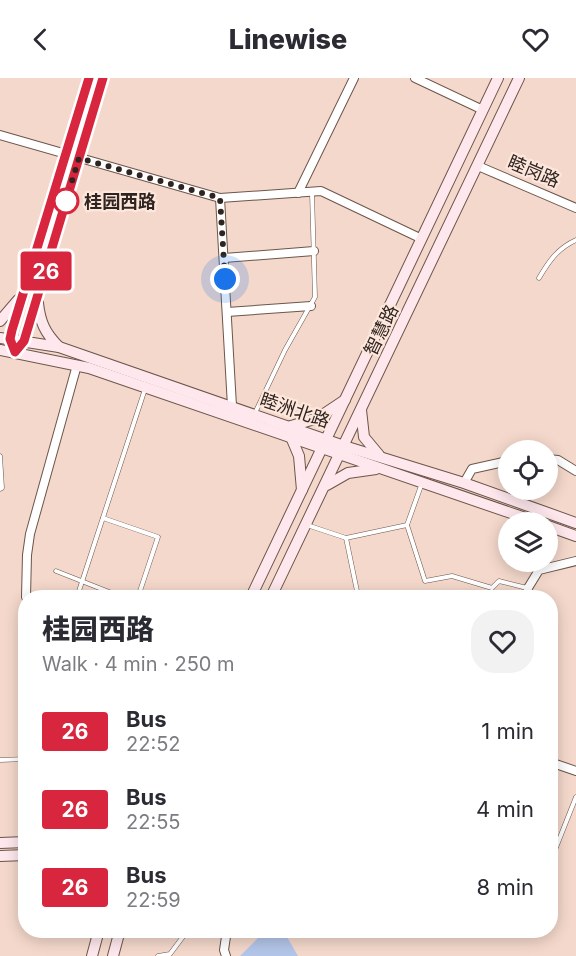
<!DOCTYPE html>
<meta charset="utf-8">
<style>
body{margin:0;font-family:Inter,"Noto Sans SC",sans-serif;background:#f2f2f3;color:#2b2b33;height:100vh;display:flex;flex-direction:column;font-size:22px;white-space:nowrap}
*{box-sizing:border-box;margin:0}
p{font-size:20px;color:#7c7c81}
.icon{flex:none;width:33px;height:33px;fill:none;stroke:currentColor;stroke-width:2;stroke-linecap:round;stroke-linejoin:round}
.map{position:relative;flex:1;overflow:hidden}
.sheet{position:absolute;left:18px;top:512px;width:540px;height:348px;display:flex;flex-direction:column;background:#fff;border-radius:24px;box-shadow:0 3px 15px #0003}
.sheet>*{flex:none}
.badge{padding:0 12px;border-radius:4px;font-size:21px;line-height:39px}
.controls{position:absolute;left:498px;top:362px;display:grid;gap:12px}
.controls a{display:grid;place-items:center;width:60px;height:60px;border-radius:50%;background:#fff;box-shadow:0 3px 15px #0003;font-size:30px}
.you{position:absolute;width:30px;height:30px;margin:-15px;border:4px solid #fff;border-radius:50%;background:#1a73e8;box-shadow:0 0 0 9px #1a73e833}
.map>.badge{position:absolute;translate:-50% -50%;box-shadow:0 0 0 3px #fff}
.round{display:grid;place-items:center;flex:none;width:63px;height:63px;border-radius:24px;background:#f2f2f3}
.overview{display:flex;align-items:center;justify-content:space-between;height:102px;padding:0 24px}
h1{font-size:28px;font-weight:800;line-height:45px}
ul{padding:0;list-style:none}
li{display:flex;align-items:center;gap:18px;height:78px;padding:0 24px}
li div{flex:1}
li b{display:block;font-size:22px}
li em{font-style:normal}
li .badge{min-width:66px;font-weight:700;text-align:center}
header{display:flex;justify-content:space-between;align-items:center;height:78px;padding:0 24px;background:#fff;font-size:27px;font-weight:800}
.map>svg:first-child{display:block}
.water{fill:#b3c5e9}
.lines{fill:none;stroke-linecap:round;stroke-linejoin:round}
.lane-casing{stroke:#6c554a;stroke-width:5}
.street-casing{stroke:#6c554a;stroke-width:10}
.secondary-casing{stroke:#6c554a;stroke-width:12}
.lane{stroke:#fff;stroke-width:4}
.street{stroke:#fff;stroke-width:8}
.secondary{stroke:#fee8ed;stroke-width:10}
.line-casing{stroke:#fff;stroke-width:14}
.line{stroke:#d7263d;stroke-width:9}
.walk{stroke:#2f2420;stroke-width:6;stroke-dasharray:0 10.8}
.stop-dot{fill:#fff;stroke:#d7263d;stroke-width:3}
.labels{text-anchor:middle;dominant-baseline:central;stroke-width:4.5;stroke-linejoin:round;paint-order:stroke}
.street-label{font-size:18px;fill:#2f2420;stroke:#fde6dc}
.stop-label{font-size:18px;font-weight:bold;fill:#2f2420;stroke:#fde6dc;text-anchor:start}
</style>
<header><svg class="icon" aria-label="back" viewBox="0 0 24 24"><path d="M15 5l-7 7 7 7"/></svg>Linewise<svg class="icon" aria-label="heart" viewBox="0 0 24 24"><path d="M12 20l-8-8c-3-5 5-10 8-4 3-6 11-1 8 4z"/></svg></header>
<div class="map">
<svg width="576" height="878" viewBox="0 0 576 878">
<rect width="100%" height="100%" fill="#f4d8cb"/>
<!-- water -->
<path class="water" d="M261,852H283L298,878H240L262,856Z"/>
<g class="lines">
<defs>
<g id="lane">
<path d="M539,200C549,183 558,170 576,162"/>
<path d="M255,335L285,272L315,219L312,115"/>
<path d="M0,378L2,410L0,411"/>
<path d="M422,405L407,447L425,503L452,498L492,510L499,503L527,510"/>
<path d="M103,440L158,459L138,519"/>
<path d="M307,447L346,460"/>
<path d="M56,493L122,519"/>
<path d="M77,519L145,311"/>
<path d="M355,519L357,513L346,460L407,447"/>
<path d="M0,682L26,681"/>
<path d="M550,777H553L576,719"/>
<path d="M158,878L170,876L188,852"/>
</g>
<g id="street">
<path d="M415,0L483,32"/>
<path d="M0,57L220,120L321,113L422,161"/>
<path d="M478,88L576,130"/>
<path d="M298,115L354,0"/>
<path d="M220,120L232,328"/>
<path d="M224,180L314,173"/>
<path d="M227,234L311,228"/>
<path d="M548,381L558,382L576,393"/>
<path d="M464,405L472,391L508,383"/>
<path d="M26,519L27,477L30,456L77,287"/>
<path d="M527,519L528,510L539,492L576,483"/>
<path d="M550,684L576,693"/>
<path d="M226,878L224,872L227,852"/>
</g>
<g id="secondary">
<path d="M89,0L12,252L10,261L15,274L24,263L103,0"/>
<path d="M38,225C40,244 45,255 59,269"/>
<path d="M0,243L18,222"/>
<path d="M0,260L59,269L344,368L464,405L576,445"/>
<path d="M0,272L89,290L537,444"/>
<path d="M361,332L364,359L379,377"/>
<path d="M291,348L318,340L345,322"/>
<path d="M291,359L299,378L302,412"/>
<path d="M327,407L348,395L376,391"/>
<path d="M548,448L576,458"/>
<path d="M251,519L498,0"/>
<path d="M271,519L519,0"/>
<path d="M0,765L26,764"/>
<path d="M0,778L26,777"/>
<path d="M92,878L99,852"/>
<path d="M113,878L120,852"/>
</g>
</defs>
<!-- lane casing -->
<use href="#lane" class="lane-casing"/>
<!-- street casing -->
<use href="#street" class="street-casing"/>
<!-- secondary casing -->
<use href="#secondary" class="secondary-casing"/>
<!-- lane -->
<use href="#lane" class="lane"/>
<!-- street -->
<use href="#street" class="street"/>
<!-- secondary -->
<use href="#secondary" class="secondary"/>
</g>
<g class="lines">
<defs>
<path id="line" d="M89,0L12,252L10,261L15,274L24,263L27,253L103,0"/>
</defs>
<!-- line casing -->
<use href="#line" class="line-casing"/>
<!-- line -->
<use href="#line" class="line"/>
<!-- walk -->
<path class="walk" d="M66,123L79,80L220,120L225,201"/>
</g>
<!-- markers -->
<circle class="stop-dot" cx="66" cy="123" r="12"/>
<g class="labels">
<!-- street labels -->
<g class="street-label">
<text transform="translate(534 93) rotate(23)">睦岗路</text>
<text transform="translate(381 252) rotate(-64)">智慧路</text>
<text transform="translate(295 332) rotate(19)">睦洲北路</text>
</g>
<!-- stop labels -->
<g class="stop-label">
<text x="84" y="123">桂园西路</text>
</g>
</g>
</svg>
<div class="controls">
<a><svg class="icon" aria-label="locate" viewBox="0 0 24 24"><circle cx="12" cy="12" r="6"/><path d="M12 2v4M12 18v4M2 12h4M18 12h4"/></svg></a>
<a><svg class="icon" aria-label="layers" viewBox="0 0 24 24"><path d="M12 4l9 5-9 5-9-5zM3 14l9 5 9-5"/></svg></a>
</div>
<div class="you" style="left:225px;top:201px"></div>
<b class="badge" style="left:46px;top:193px;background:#d7263d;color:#fff">26</b>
<section class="sheet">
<div class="overview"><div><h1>桂园西路</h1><p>Walk · 4 min · 250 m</p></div><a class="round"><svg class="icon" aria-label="heart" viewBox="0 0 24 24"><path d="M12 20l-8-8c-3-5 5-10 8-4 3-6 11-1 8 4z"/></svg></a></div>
<ul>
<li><span class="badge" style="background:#d7263d;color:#fff">26</span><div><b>Bus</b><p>22:52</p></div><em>1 min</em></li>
<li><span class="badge" style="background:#d7263d;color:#fff">26</span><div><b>Bus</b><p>22:55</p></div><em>4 min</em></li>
<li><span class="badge" style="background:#d7263d;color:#fff">26</span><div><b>Bus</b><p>22:59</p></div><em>8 min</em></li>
</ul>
</section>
</div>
